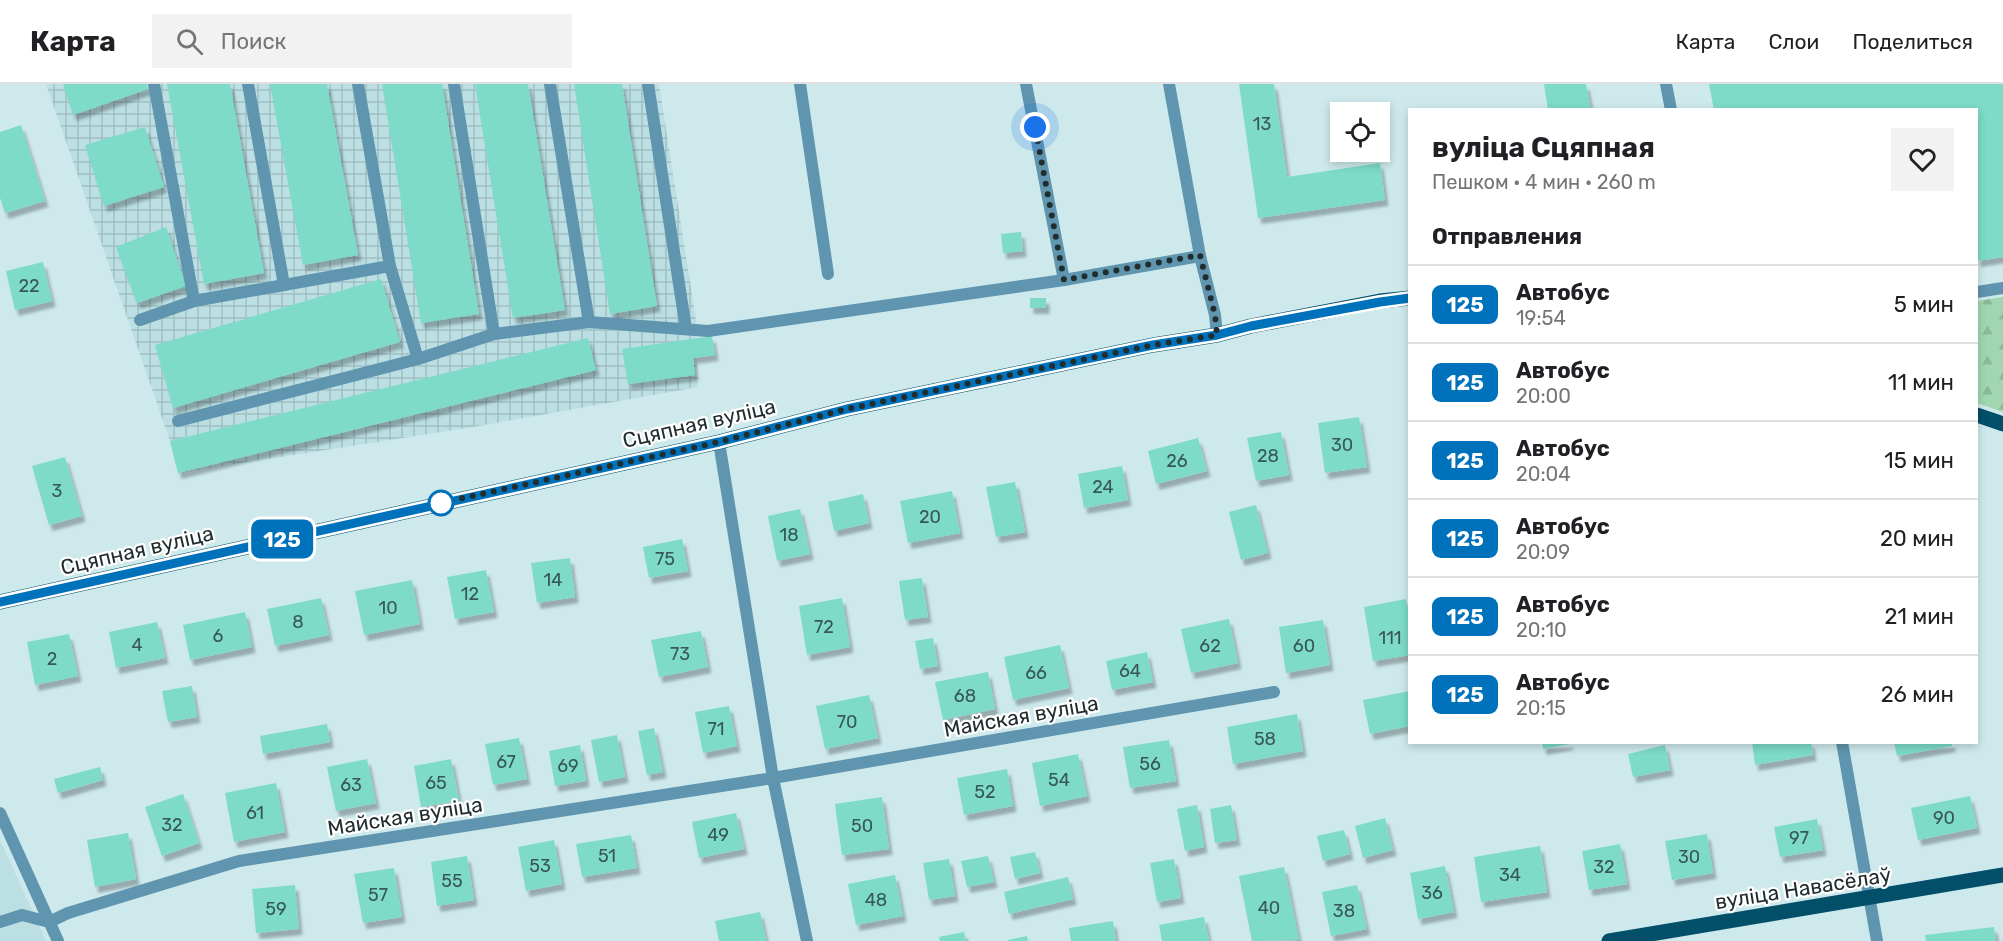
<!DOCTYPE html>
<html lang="ru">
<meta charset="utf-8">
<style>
body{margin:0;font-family:Rubik,sans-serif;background:#f2f2f2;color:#202124;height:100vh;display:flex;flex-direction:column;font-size:22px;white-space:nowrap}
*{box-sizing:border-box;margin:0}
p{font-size:20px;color:#757577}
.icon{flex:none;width:33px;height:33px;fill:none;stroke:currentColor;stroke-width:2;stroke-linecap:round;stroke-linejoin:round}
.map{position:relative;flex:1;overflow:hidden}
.sheet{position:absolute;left:1408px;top:24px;width:570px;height:636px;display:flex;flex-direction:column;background:#fff;border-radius:0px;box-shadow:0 3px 9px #0003}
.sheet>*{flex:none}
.badge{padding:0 12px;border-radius:9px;font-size:21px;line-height:39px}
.tools{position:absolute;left:1330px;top:18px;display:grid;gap:12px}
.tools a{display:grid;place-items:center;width:60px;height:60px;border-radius:0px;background:#fff;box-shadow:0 3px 9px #0003;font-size:30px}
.you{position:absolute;width:30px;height:30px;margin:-15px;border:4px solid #fff;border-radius:50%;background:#1a73e8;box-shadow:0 0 0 9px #1a73e833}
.map>.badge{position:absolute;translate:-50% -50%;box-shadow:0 0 0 3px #fff}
h2{padding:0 24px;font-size:22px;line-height:54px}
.round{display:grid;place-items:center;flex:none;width:63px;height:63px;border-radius:0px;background:#f2f2f2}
.summary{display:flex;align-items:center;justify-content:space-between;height:102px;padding:0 24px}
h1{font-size:28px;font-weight:700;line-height:45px}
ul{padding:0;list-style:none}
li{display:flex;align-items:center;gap:18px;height:78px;padding:0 24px;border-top:2px solid #e0e0e0}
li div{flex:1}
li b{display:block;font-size:22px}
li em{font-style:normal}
li .badge{min-width:66px;font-weight:700;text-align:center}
header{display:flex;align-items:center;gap:36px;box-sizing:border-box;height:84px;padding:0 30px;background:#fff;border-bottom:2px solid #e0e0e0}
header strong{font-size:28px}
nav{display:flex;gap:33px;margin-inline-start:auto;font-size:21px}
.search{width:420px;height:54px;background:#f2f2f2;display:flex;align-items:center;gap:15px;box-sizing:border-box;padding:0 21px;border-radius:0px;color:#757577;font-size:22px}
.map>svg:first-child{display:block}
.built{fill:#bbdfe3}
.industrial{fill:url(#industrial-grid)}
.forest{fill:url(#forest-firs)}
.building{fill:#7ddbc8;filter:url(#shadow)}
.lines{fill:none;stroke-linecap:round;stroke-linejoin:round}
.lane{stroke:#5f95af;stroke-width:12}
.street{stroke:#5f95af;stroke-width:12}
.primary{stroke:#024f6a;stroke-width:15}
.line-casing{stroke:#fff;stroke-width:14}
.line{stroke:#0072bc;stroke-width:9}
.walk{stroke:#212c2d;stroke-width:6;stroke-dasharray:0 10.8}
.stop-dot{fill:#fff;stroke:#0072bc;stroke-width:3}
.labels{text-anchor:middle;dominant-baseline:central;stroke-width:4.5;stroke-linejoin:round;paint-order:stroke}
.number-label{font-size:18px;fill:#385854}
.street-label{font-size:21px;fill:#212c2d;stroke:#fff}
</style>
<header>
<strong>Карта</strong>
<div class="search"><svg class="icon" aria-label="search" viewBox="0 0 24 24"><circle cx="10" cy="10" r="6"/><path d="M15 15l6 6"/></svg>Поиск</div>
<nav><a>Карта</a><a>Слои</a><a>Поделиться</a></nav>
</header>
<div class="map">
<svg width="2003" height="857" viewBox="0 0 2003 857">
<defs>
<pattern id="industrial-grid" width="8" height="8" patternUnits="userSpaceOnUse" patternTransform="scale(1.5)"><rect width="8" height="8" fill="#bbdfe3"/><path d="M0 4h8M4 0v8" fill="none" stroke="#a0c0c3"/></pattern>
<pattern id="forest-firs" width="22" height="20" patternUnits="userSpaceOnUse" patternTransform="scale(1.5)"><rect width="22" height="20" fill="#a0d7b0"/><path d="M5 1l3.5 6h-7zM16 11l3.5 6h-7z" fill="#8ab998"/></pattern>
<filter id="shadow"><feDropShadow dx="3.5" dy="6" stdDeviation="1.5" flood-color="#0004"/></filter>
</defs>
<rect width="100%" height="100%" fill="#cee9ec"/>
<!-- built -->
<path class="built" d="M0,756L46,857H0Z"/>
<!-- industrial -->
<path class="industrial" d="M46,0H659L696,236L698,303L479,342L178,389L170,357Z"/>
<!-- forest -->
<path class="forest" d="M2003,213V328L1977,319V217Z"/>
<!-- building -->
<g class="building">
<path d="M63,0H147L148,5L73,31Z"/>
<path d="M167,0H230L264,189L204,200Z"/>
<path d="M270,0H327L358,171L303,181Z"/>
<path d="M382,0H442L479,230L421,239Z"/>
<path d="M475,0H528L565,226L513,234Z"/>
<path d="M574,0H622L657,222L610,230Z"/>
<path d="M1239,0H1274L1287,93L1380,79L1385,116L1258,134Z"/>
<path d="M1544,0H1586L1591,26H1548Z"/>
<path d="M1709,0H2003V173L1977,177V26H1714Z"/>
<path d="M21,41L45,117L5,129L0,114V48Z"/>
<path d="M145,43L164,103L104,122L85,61Z"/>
<path d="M166,143L186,202L137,219L116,163Z"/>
<path d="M1021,148L1023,167L1003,169L1001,150Z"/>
<path d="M43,178L52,217L15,226L6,187Z"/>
<path d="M381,195L400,258L173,324L155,261Z"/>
<rect x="1030" y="214" width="16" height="10"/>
<path d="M712,252L715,271L693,274L695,291L628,300L622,265Z"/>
<path d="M588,254L596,286L178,389L170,357Z"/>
<path d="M1359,333L1367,383L1325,389L1318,339Z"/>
<path d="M1281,348L1289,391L1256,397L1247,354Z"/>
<path d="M1198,354L1207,387L1156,400L1148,367Z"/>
<path d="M65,373L82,432L49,441L32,382Z"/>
<path d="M1122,382L1128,416L1084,424L1078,390Z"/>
<path d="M1015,398L1025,448L996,453L986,403Z"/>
<path d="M952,407L960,449L908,459L900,417Z"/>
<path d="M863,410L869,439L834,447L828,418Z"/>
<path d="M1256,421L1268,469L1241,476L1229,428Z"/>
<path d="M800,425L810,470L777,477L768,432Z"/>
<path d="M682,455L688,487L649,494L643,463Z"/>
<path d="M570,474L575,513L537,519L531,479Z"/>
<path d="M486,486L494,528L455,535L447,493Z"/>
<path d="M922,494L928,533L905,536L899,497Z"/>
<path d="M412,496L420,540L364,551L355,507Z"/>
<path d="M321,514L329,551L275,562L267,525Z"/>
<path d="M842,514L850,563L807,571L799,522Z"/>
<path d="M1406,515L1410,538V571L1373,577L1364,523Z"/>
<path d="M245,528L252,563L190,576L183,541Z"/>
<path d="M1229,535L1238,579L1191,589L1181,545Z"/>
<path d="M1323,536L1330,581L1286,589L1279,543Z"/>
<path d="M157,538L165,574L116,584L109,548Z"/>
<path d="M701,547L708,583L659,593L651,556Z"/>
<path d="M69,550L78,592L35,601L27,558Z"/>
<path d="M933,554L938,582L920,585L915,557Z"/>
<path d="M1060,561L1069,604L1013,616L1004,573Z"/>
<path d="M1147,568L1153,598L1112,606L1106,577Z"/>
<path d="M988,588L995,625L943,636L935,598Z"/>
<path d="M192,602L197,633L168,638L162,607Z"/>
<path d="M1410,607V642L1370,650L1363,616Z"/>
<path d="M869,611L878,654L825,665L816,622Z"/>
<path d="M729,622L737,662L703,669L695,628Z"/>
<path d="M1297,630L1303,667L1233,680L1227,643Z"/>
<path d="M327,640L330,658L263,670L260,652Z"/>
<path d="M654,644L663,688L647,691L638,647Z"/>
<path d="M617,651L625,693L599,698L591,656Z"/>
<path d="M519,654L527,695L493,701L485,660Z"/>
<path d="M1169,656L1176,697L1130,704L1123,663Z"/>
<path d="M1542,658H1570V660L1543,665Z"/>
<path d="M1752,658H1811L1813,671L1755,681Z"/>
<path d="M1894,658H1952V662L1897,672Z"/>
<path d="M580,661L586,697L555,702L549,667Z"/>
<path d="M1665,661L1670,686L1633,693L1628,670Z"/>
<path d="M1078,670L1087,712L1040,722L1032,679Z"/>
<path d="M367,675L376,719L336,727L327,683Z"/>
<path d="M451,675L459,717L421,723L414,682Z"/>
<path d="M100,683L103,696L58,709L54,695Z"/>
<path d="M1007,685L1013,722L964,731L957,694Z"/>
<path d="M276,699L285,748L234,758L225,709Z"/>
<path d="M183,710L199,759L162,772L145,723Z"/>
<path d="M1970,712L1977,744L1918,756L1911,724Z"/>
<path d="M882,713L889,765L842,771L835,720Z"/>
<path d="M1197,721L1204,763L1185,767L1177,725Z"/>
<path d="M1231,721L1237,756L1215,759L1210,725Z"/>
<path d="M736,729L744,765L699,774L692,738Z"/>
<path d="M1385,734L1393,766L1363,774L1355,742Z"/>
<path d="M1817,735L1823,766L1780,773L1774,743Z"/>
<path d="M1344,746L1350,770L1323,777L1317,752Z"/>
<path d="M128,749L136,795L95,803L87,756Z"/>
<path d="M1707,750L1713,789L1672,796L1665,757Z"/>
<path d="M631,751L637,784L582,793L576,760Z"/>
<path d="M554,756L562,800L526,807L518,763Z"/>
<path d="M1620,760L1627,800L1589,806L1582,767Z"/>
<path d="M1540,762L1547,808L1481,818L1474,773Z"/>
<path d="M1035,768L1040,789L1015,795L1010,773Z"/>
<path d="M467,772L474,816L437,822L431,778Z"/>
<path d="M988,772L994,798L967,803L961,777Z"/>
<path d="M949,775L955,812L929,816L923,779Z"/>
<path d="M1174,775L1181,814L1157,818L1150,779Z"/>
<path d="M1445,782L1454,828L1418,835L1410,789Z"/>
<path d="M1284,783L1299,856L1252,857L1239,792Z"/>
<path d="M394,784L402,833L363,839L354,790Z"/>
<path d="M895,791L903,832L856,841L848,800Z"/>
<path d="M1068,793L1073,815L1009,830L1004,808Z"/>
<path d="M295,801L299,845L256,849L252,805Z"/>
<path d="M1357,801L1367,845L1331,852L1322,808Z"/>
<path d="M760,828L766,857H719L715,837Z"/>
<path d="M1204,833L1209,857H1162L1159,841Z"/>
<path d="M1113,837L1116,857H1071L1069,844Z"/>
<path d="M1994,843L1996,857H1926L1925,851Z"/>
<path d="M964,848L966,857H940L939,853Z"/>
<path d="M1027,852L1028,857H1008V856Z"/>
</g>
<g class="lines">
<!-- lane -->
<g class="lane">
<path d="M154,0L194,217"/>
<path d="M248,0L284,201"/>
<path d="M358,0L390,182L418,275"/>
<path d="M454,0L494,250"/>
<path d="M550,0L589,238"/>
<path d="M648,0L686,245"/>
<path d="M800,0L828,190"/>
<path d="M1026,0L1064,196L1200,172"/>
<path d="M1666,0L1671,26"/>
<path d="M1977,208L2003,204"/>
<path d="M140,236L194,217L390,182"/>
<path d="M178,337L418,275L494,250L589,238L708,247L1064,196"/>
<path d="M0,838L22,831L49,838"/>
</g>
<!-- street -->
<g class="street">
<path d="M1169,0L1200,172L1215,231L1217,251"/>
<path d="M719,358L773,694L807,857"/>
<path d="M1842,658L1877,857"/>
<path d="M0,729L58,857"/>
<path d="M49,838L68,829L239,777L773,694L1274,608"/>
</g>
<!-- primary -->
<g class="primary">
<path d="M1977,331L2003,340"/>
<path d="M0,518L719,358L847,325L1153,261L1217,251L1251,242L1380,217L1410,214"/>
<path d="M1609,857L2003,791"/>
</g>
</g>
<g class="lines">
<defs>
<path id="line" d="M0,518L719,358L847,325L1153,261L1217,251L1251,242L1380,218L1410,214"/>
</defs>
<!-- line casing -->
<use href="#line" class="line-casing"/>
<!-- line -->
<use href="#line" class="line"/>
<!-- walk -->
<path class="walk" d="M441,419L719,358L847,325L1153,261L1217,251L1215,231L1200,171L1064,196L1035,43"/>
</g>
<!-- markers -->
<circle class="stop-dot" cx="441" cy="419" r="12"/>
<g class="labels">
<!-- number labels -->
<g class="number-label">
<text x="1262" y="40">13</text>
<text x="29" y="202">22</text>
<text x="1342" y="361">30</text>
<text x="1268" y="372">28</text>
<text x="1177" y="377">26</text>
<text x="1103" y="403">24</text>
<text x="57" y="407">3</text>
<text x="930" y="433">20</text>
<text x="789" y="451">18</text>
<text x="665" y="475">75</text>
<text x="553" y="496">14</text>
<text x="470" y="510">12</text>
<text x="388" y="524">10</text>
<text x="298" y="538">8</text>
<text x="824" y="543">72</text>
<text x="218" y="552">6</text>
<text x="1390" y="554">111</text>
<text x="137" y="561">4</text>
<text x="1210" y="562">62</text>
<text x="1304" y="562">60</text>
<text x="680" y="570">73</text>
<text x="52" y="575">2</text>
<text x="1130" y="587">64</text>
<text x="1036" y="589">66</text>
<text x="965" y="612">68</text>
<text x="847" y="638">70</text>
<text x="716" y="645">71</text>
<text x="1265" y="655">58</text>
<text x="506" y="678">67</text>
<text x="1150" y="680">56</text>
<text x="568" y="682">69</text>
<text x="1059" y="696">54</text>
<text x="436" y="699">65</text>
<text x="351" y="701">63</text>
<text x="985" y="708">52</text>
<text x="255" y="729">61</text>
<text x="1944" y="734">90</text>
<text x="172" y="741">32</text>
<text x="862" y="742">50</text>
<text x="718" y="751">49</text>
<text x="1799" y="754">97</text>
<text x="607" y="772">51</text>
<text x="1689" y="773">30</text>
<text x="540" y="782">53</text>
<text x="1604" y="783">32</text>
<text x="1510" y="791">34</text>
<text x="452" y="797">55</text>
<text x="1432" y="809">36</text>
<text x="378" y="811">57</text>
<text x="876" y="816">48</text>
<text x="1269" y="824">40</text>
<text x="276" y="825">59</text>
<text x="1344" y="827">38</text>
</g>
<!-- street labels -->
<g class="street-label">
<text transform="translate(699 339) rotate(-13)">Сцяпная вуліца</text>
<text transform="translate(137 466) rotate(-13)">Сцяпная вуліца</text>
<text transform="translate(1021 632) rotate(-10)">Майская вуліца</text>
<text transform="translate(405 732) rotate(-9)">Майская вуліца</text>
<text transform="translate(1803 804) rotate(-9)">вуліца Навасёлаў</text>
</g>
</g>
</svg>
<div class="tools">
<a><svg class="icon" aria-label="locate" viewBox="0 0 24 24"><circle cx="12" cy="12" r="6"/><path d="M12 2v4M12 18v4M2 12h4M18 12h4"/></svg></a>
</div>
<div class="you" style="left:1035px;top:43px"></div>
<b class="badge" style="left:282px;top:455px;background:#0072bc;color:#fff">125</b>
<section class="sheet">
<div class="summary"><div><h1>вуліца Сцяпная</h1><p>Пешком · 4 мин · 260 m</p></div><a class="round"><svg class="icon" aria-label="heart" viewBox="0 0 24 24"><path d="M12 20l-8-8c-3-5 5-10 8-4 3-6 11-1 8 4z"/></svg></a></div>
<h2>Отправления</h2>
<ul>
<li><span class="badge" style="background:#0072bc;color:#fff">125</span><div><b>Автобус</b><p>19:54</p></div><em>5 мин</em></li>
<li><span class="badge" style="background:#0072bc;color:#fff">125</span><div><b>Автобус</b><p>20:00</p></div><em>11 мин</em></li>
<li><span class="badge" style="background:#0072bc;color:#fff">125</span><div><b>Автобус</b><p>20:04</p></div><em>15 мин</em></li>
<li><span class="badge" style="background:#0072bc;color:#fff">125</span><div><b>Автобус</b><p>20:09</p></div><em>20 мин</em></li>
<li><span class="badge" style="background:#0072bc;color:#fff">125</span><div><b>Автобус</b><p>20:10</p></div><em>21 мин</em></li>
<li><span class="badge" style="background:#0072bc;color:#fff">125</span><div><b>Автобус</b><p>20:15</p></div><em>26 мин</em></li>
</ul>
</section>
</div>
